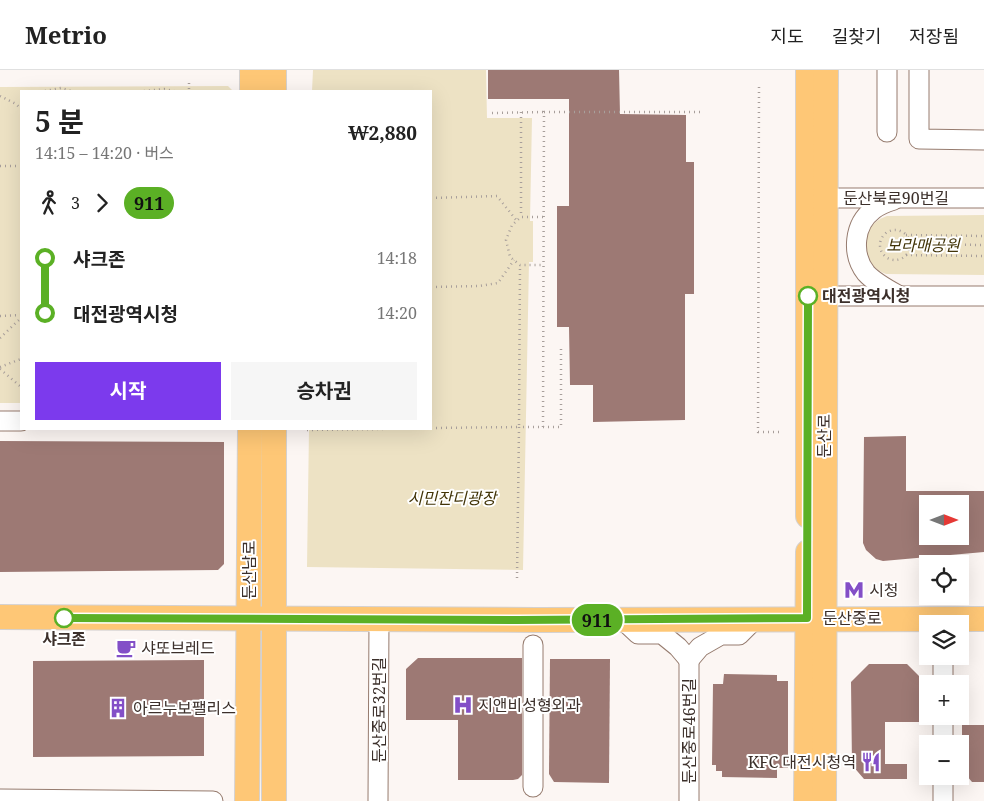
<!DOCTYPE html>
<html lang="ko">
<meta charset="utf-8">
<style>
body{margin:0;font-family:"Noto Serif","Noto Sans KR",serif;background:#f6f6f6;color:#222;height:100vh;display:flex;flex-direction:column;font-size:19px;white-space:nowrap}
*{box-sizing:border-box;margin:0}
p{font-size:16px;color:#767676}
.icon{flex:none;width:28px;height:28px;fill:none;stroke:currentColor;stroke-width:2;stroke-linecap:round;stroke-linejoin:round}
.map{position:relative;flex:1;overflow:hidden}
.sheet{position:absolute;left:20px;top:20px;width:412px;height:340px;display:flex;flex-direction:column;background:#fff;border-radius:0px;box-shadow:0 5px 20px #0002}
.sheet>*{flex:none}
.badge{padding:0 10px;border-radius:16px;font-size:18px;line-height:32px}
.needle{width:32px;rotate:90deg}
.fabs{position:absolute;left:919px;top:425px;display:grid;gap:10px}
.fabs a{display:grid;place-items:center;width:50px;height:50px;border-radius:0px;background:#fff;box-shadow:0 5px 20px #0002;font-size:25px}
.map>.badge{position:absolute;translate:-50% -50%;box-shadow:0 0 0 2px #fff}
.legs{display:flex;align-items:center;gap:8px;height:55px;padding:0 15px;font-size:16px}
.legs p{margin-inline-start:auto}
.head{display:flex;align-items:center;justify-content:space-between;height:85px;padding:0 15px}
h1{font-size:28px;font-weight:700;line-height:38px}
.action{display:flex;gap:10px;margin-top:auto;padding:10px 15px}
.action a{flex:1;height:58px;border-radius:0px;background:#7c3aed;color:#fff;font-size:20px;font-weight:700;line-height:58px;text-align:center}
.action a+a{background:#f6f6f6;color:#222}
ul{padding:0 15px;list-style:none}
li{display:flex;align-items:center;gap:18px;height:55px;font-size:19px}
li i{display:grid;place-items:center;width:8px;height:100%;margin:0 6px;background:currentColor}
li i::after{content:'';width:12px;height:12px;margin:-6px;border:4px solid;border-radius:50%;background:#fff}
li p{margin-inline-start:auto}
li:first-child i{background:linear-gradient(#0000 50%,currentColor 0)}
li:last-child i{background:linear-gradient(currentColor 50%,#0000 0)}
header{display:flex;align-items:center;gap:30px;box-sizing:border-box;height:70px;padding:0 25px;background:#fff;border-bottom:1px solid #e0e0e0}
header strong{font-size:24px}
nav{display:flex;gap:28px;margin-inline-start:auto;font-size:18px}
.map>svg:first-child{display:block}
.green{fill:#ede2c4}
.building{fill:#9d7974;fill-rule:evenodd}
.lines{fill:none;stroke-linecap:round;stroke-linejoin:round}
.minor-casing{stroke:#967b6e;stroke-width:21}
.major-casing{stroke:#d4d1d0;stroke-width:26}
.path{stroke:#a89f9b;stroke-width:2.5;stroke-dasharray:1 4;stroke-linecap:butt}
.minor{stroke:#fff;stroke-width:19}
.major{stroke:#fec776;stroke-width:24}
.line-1-casing{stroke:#fff;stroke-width:11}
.line-1{stroke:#5bb025;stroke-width:8}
.stop-1-dot{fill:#fff;stroke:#5bb025;stroke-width:2.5}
.labels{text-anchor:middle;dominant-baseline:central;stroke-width:4;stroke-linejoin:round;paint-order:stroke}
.street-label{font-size:16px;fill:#3c302b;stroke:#fff}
.park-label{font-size:16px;font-style:italic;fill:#423408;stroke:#fff}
.stop-label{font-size:16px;font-weight:bold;fill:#3c302b;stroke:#fff;text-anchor:start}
.poi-label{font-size:16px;fill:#3c302b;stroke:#fff;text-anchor:start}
</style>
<header>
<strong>Metrio</strong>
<nav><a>지도</a><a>길찾기</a><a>저장됨</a></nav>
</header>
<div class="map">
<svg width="984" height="731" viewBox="0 0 984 731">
<rect width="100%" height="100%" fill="#fcf6f3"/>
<!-- green -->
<g class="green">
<path d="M313,0H486L487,48H532L530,151H533V192H529L523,500L307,497L309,359H431V21H312Z"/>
<path d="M228,16L233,21H21V333H0V17Z"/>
<path d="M984,145V205L886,204C856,193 857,156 887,146Z"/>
</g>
<!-- building -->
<g class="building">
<path d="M488,0H619L620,44L686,45V92H694V224H685V350L593,352V315H570L569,257H557V136H569V29H488Z"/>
<path d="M906,366V421H984V482L883,491L876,489L866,480L863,473L864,367ZM928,434H960V466H928Z"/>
<path d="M0,371L224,372V494L218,500L0,502Z"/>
<path d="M418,588H522V705L518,709L513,710H458V650H406V599Z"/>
<path d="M550,589H610L609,713L554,712L549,704Z"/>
<path d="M204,590V686L33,687V591Z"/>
<path d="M869,594H907L923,610L924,652H885V694H907V709H864L852,695L851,612Z"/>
<path d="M724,604L777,605V611H788V698H777V708L722,707V701H716V695H712L713,614H723Z"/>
<path d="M962,655H984V712H972L962,700Z"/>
</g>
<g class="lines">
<defs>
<g id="minor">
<path d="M887,0V62"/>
<path d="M919,0V69L984,70"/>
<path d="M813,128H984"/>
<path d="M894,130C887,132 879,135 873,140C854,154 851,184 866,203C874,212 887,219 898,225"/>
<path d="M825,226H984"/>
<path d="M0,351H21"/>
<path d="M622,549L638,564H662L678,577L689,590"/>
<path d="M689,590L700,577L721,565H739L756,548"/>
<path d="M943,614V586"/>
<path d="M943,674V646"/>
<path d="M533,717V575"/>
<path d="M0,729L213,731"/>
<path d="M378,731L379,549"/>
<path d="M689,731V590"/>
<path d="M943,731V706"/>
</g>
<g id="major">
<path d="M274,0V21"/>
<path d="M252,21V0"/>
<path d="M808,446V0"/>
<path d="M0,547L536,550L984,549"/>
<path d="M247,731L250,359"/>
<path d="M274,731V359"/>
<path d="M806,731L808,482"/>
<path d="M824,731L826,0"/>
</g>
</defs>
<!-- minor casing -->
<use href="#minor" class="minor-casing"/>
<!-- major casing -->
<use href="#major" class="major-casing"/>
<!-- path -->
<g class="path">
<path d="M189,13V21"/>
<path d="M759,17L758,362H780"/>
<path d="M45,21L61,18L71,21"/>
<path d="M144,21L164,19L174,21"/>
<path d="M0,26L16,34L21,39"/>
<path d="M521,42V147"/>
<path d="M492,43L544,42"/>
<path d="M0,96H21"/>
<path d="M431,128L497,126L517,151"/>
<path d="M543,147H521L512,155L506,170L510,187L520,195H544"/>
<circle cx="895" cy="175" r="15"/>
<path d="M906,165L984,166"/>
<path d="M910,174L984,175"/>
<path d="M906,185L984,186"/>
<path d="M431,217L479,216L498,213L514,190"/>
<path d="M0,246L21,245"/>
<path d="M0,268L21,248"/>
<path d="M0,297L21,289"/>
<path d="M0,299L21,317"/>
<path d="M543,357L544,42H703"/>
<path d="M431,358L519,357L520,195"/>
<path d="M307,360L383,359"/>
<path d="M517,508L519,357H561V276"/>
</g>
<!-- minor -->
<use href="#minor" class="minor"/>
<!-- major -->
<use href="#major" class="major"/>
</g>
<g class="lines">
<defs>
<path id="line-1" d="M64,548L517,550L807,548L808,226"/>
</defs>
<!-- line-1 casing -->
<use href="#line-1" class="line-1-casing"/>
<!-- line-1 -->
<use href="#line-1" class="line-1"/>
</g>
<!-- icons -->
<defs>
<symbol id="metro-bare" viewBox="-9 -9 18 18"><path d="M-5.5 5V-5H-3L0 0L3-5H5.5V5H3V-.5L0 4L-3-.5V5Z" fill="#834fc7" stroke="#fff" stroke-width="2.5" paint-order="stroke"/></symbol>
<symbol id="cafe-bare" viewBox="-9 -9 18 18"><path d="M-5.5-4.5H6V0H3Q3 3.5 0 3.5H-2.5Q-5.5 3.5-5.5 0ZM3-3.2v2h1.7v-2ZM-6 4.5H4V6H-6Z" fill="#834fc7" stroke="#fff" stroke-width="2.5" paint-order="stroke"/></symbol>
<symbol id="hospital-bare" viewBox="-9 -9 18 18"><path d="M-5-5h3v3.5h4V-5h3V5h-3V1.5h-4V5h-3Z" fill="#834fc7" stroke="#fff" stroke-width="2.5" paint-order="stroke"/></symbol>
<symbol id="building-bare" viewBox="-9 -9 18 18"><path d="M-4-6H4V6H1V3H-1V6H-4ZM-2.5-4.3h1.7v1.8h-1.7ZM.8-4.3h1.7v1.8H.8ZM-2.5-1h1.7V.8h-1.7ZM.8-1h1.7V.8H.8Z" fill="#834fc7" stroke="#fff" stroke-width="2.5" paint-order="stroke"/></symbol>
<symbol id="restaurant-bare" viewBox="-9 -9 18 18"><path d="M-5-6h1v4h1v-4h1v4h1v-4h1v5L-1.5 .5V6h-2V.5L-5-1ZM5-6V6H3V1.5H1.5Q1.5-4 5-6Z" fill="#834fc7" stroke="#fff" stroke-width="2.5" paint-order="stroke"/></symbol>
</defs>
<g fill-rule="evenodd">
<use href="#metro-bare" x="840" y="506" width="28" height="28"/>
<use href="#cafe-bare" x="112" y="564" width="28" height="28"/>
<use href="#hospital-bare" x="449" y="621" width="28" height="28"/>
<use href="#building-bare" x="104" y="624" width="28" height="28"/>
<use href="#restaurant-bare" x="857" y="678" width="28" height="28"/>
</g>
<!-- markers -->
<g class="stop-1-dot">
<circle cx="808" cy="226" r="9"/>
<circle cx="64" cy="548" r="9"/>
</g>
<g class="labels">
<!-- street labels -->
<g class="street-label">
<text x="896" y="128">둔산북로90번길</text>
<text transform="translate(824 366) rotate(-90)">둔산로</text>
<text transform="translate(249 500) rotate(-90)">둔산남로</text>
<text x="852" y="548">둔산중로</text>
<text transform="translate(379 640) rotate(-90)">둔산중로32번길</text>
<text transform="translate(689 661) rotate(-90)">둔산중로46번길</text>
</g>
<!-- park labels -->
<g class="park-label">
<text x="923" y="175">보라매공원</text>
<text x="452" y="428">시민잔디광장</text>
</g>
<!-- stop labels -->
<g class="stop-label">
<text x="822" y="226">대전광역시청</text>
<text x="64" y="569" text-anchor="middle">샤크존</text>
</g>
<!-- poi labels -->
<g class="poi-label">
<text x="869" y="520">시청</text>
<text x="141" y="578">샤또브레드</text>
<text x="478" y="635">지앤비성형외과</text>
<text x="133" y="638">아르누보팰리스</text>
<text x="856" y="692" text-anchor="end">KFC 대전시청역</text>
</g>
</g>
</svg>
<div class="fabs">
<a><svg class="needle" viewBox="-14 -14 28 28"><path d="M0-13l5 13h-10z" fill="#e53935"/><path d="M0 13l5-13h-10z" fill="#767676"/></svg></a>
<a><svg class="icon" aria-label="locate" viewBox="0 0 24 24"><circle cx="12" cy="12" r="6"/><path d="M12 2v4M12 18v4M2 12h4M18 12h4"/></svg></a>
<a><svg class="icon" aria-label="layers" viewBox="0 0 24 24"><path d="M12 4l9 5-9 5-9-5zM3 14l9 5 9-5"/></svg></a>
<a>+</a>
<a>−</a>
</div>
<b class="badge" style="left:597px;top:550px;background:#5bb025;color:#111">911</b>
<section class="sheet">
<div class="head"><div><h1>5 분</h1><p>14:15 – 14:20 · 버스</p></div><b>₩2,880</b></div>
<div class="legs"><svg class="icon" aria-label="walk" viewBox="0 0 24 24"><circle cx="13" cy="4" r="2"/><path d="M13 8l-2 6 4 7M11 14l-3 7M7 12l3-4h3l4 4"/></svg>3<svg class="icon" aria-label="forward" viewBox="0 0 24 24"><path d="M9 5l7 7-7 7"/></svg><b class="badge" style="background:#5bb025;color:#111">911</b></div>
<ul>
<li><i style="color:#5bb025"></i><b>샤크존</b><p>14:18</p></li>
<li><i style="color:#5bb025"></i><b>대전광역시청</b><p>14:20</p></li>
</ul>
<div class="action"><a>시작</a><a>승차권</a></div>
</section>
</div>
